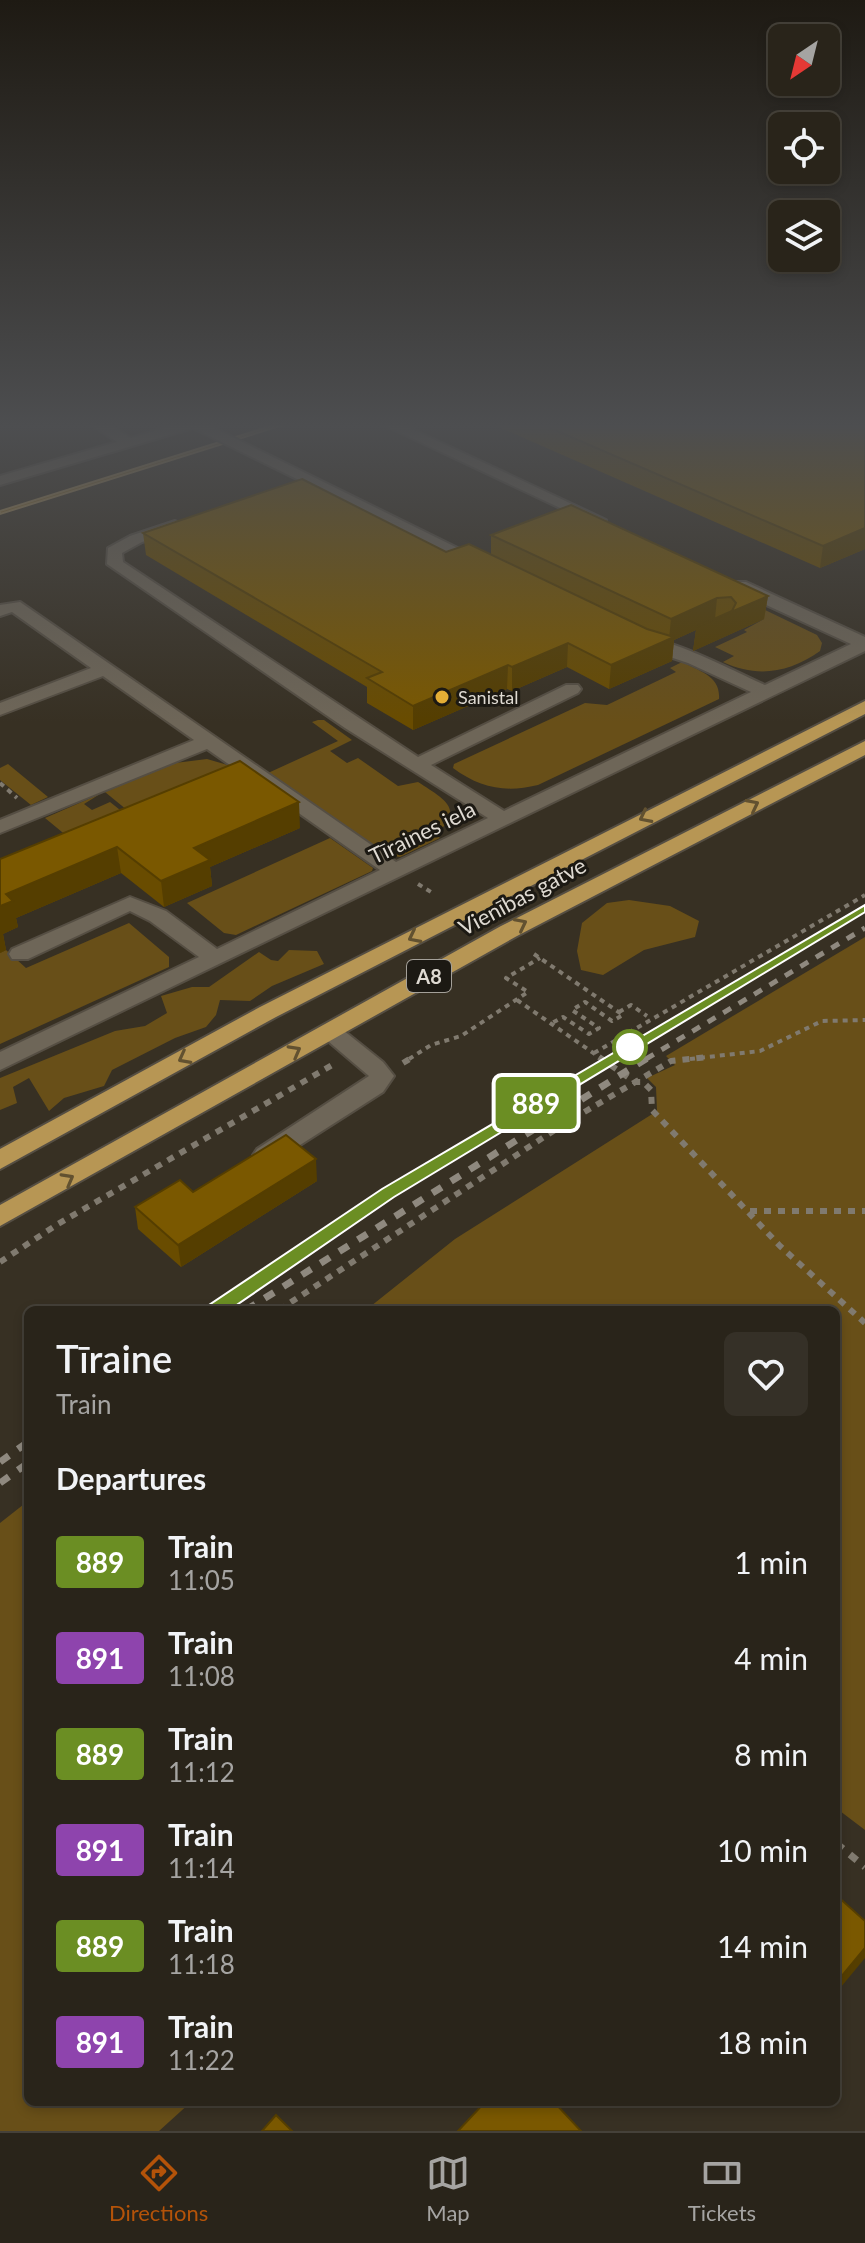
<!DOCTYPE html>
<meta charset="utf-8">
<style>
body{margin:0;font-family:Lato,sans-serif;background:#353027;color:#f1f3f6;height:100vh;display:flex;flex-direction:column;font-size:30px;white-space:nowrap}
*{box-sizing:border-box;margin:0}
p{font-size:26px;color:#a5a4a2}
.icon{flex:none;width:44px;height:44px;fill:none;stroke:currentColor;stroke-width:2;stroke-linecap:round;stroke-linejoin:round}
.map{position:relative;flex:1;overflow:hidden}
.drawer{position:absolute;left:24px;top:1306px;width:816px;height:800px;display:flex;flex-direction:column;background:#29241a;border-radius:12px;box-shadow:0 4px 12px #0003,0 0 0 2px #454139}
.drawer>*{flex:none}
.badge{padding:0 16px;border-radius:6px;font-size:28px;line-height:52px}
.needle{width:52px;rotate:215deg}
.buttons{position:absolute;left:768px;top:24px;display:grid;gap:16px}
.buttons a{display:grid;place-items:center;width:72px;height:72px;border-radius:12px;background:#29241a;box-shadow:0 4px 12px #0003,0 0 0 2px #454139;font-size:40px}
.map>.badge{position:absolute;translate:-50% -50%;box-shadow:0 0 0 4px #fff}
h2{padding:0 32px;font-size:30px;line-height:72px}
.round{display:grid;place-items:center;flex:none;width:84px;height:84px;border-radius:12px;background:#353027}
.overview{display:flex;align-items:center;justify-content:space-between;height:136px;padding:0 32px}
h1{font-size:38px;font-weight:600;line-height:60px}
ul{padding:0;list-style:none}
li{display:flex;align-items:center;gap:24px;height:96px;padding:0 32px}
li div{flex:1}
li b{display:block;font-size:30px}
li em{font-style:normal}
li .badge{min-width:88px;font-weight:700;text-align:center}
.tab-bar{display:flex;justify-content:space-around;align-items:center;height:112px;border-top:2px solid #454139;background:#29241a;font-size:22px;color:#a5a4a2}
.tab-bar a{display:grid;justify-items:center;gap:4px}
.tab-bar .on{color:#b45309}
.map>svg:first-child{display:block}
.green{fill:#684f18}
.water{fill:#957228;stroke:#ab915b;stroke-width:2}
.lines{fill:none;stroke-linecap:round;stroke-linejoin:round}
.minor-casing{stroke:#554e43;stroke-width:4}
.highway-casing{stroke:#554e43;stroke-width:4}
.path-far2{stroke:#807a6f;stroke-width:4;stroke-dasharray:5 5;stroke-linecap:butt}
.path-far1{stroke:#807a6f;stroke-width:6;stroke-dasharray:7 7;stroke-linecap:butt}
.path{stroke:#807a6f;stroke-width:7;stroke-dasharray:9 9;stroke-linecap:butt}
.minor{fill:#6e6658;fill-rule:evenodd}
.highway{fill:#b79654;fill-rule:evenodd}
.rail-far1{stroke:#8f897f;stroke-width:5;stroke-dasharray:9 9;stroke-linecap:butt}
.rail{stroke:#8f897f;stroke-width:7;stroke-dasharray:11 11;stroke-linecap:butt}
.wall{fill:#694c00}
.shaded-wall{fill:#553e00}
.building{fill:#7a5800;stroke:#553e00;stroke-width:2}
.oneway{stroke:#625130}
.line{fill:#6b8e23;stroke:#fff;stroke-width:2}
.poi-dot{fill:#e4ae35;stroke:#1c1913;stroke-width:3}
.stop-dot{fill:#fff;stroke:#6b8e23;stroke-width:4}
.labels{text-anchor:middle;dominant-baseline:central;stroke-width:6;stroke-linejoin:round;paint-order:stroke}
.far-poi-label{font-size:18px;fill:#dfdad2;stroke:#1c1913;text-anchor:start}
.shield{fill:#1c1913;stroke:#a4a099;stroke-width:2}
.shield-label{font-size:20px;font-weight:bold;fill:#dfdad2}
.street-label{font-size:22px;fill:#dfdad2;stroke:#1c1913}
</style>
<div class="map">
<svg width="865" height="2131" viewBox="0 0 865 2131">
<rect width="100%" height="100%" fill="#373023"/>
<!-- green -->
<g class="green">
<path d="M734,595L817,635L822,643L820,651C789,673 757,678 723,662L734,656L715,647L747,632L744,630L764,619Z"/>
<path d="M682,662C699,671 721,676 719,699L538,785C505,793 480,788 453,768L454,764L585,703L607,705L676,672L670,668Z"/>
<path d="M318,720H324L352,740L330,751L347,763L358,758L398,786L418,782C441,797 468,810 435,834L440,838L400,857L388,855L268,773L338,741L312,722Z"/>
<path d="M207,759L231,766L138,819L105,792L175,763Z"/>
<path d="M8,764L48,797L31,805L0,780V768Z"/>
<path d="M100,794L84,804L92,810L110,802L134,821L79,846L45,818Z"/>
<path d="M330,838L373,868L372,871L236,935L224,933L187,903Z"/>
<path d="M629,900L670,906L699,921L695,937L644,950L603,975L581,970L577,951L582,923L607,903Z"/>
<path d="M129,923L169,957V967L0,1044V953L6,950L26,968Z"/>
<path d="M865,937V1830L836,1808V1310H366L455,1239L657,1111L656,1087L647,1078L675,1065L666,1056Z"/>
<path d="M289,950L317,951L324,964L272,986L250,1001L220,1000L216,1015L206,1027L175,1038L112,1070L104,1086L64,1098L49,1111L29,1078L13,1087L17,1103L0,1110V1078L115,1031L145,1026L167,1013L161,996L192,987H209L259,952L271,960L278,961Z"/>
<path d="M28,1501V2102H191L159,2131H0V1523Z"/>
</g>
<!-- water -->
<path class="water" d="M277,424H286L0,514V511Z"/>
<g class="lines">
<defs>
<g id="minor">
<path d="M91,424H108L131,438L178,424H206L488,563L480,568L474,566L193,428L0,485V476L117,442Z"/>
<path d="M382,424H401L606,520L598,525L592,523Z"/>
<path d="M175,521L183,526L181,529L142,542L122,553L123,562L418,757L566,685H578L581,689L578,693L431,765L504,811L751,692L688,663L637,646L634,642L637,638C660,632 740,674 765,685L851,644L734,590L732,586L734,582H746L865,637V651L0,1070V1052L199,957L150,921L130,911L28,959H12L9,954L12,949L130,897L166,911L217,949L380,870L207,749L0,833V820L194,740L103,676L0,715V703L91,668L12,612L0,616V605L20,602L396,862L488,818L345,728L107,564L108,548L130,536Z"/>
<path d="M330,1023L338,1026L383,1062L394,1076L383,1092L275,1161L266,1164L257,1161L253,1155L257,1149L369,1076L322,1036L318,1031L322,1026Z"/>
</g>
<g id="highway">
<path d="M865,701V714L276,1017L0,1169V1149L260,1007Z"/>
<path d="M865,741V755L517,936L0,1226V1205L501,926Z"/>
</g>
</defs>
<!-- minor casing -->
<use href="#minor" class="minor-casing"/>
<!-- highway casing -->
<use href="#highway" class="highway-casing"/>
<!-- path-far2 -->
<g class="path-far2">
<path d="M0,783L17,798"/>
<path d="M418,884L431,892"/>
<path d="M534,954L623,1015L612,1021L585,1002L572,1010L599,1028L589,1034L563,1017L552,1023"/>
<path d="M517,1000L602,1059"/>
<path d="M619,1012L631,1005L647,1016"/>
<path d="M594,1053L865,895"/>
<path d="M409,1059L431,1045L461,1036L528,992L506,978L540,958"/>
<path d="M690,1059L760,1051L822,1021L865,1020"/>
</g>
<!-- path-far1 -->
<g class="path-far1">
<path d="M599,1057L635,1082H643L651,1090L652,1110L780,1246L865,1323"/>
<path d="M403,1063L413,1057"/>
<path d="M750,1211H865"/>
<path d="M0,1262L58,1224L334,1064"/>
<path d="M279,1310L564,1124L671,1061L708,1057"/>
</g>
<!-- path -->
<path class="path" d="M836,1843L865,1867"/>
<!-- minor -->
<use href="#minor" class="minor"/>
<!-- highway -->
<use href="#highway" class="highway"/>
<!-- rail-far1 -->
<g class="rail-far1">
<path d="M613,1059L865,909"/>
<path d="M646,1059L865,928"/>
</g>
<!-- rail -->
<g class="rail">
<path d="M215,1310L388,1193L617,1057"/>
<path d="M246,1310L649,1057"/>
<path d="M0,1462L28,1442"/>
<path d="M0,1483L28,1463"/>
</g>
</g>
<!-- wall -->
<g class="wall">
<path d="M492,424H865V549L820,568Z"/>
<path d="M143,533L491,554V535L768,596L764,619L693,651L696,630L674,640L672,661L609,689L567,667L512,691L507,689L413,730L367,703V687L146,555Z"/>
<path d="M300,828L210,867L212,886L164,907L121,873L16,918L18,927L3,934L6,950L0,953V859Z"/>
<path d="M317,1181L181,1267L138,1229L135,1207L193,1192Z"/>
</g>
<!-- shaded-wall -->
<g class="shaded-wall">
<path d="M865,528V549L820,568L823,546Z"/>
<path d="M768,596L764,619L693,651L696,630L674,640L672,661L609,689L611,665L669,639L671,619L717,598L715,619Z"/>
<path d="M568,643L567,667L512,691V667Z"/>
<path d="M508,665L507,689L413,730V706Z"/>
<path d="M299,802L300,828L210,867L212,886L164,907L161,881L194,848Z"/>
<path d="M117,847L121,873L16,918L18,927L3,934L6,950L0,953V906L6,894Z"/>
<path d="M316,1159L317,1181L181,1267L178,1245Z"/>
<path d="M865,1948V1958L836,1993V1983Z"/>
</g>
<!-- building -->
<g class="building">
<path d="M541,424H865V528L823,546Z"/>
<path d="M302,479L446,552L469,544L647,629L674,637L611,665L568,643L512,667L508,665L413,706L367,678L382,672L143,533Z"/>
<path d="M571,505L768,596L696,627L732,611L736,603L731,597L717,598L671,619L491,535Z"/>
<path d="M240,761L299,802L194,848L210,860L161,881L117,847L6,894L13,901L0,906V859Z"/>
<path d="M286,1135L316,1159L178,1245L135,1207L180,1180L193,1192Z"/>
<path d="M836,1895L865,1921V1948L836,1983Z"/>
<path d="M485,2102H554L581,2131H458Z"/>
<path d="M276,2115L292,2131H262Z"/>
</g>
<!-- one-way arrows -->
<defs><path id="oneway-chevron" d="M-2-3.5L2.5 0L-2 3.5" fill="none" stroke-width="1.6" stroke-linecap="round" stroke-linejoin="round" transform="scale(2)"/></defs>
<g class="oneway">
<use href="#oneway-chevron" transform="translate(753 805) rotate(-27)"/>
<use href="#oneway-chevron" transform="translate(645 817) rotate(153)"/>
<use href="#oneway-chevron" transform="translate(521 924) rotate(-27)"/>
<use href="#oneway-chevron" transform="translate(414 937) rotate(153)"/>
<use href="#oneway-chevron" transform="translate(295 1051) rotate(-29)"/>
<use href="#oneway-chevron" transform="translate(184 1058) rotate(152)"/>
<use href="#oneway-chevron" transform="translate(68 1179) rotate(-29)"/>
</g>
<!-- sky -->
<linearGradient id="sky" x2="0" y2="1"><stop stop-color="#1e1a13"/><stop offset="0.59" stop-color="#4d4e50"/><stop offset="1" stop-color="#4d4e50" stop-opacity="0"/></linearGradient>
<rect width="865" height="722" fill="url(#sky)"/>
<!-- line -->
<path class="line" d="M865,905V912L394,1197L222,1315H209L206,1310L209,1305L382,1189Z"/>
<!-- markers -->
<circle class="poi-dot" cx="442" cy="697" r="8"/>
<circle class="stop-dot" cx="630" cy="1047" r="16"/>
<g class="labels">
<!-- far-poi labels -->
<g class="far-poi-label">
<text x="458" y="697">Sanistal</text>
</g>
<!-- shield labels -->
<rect class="shield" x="407" y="960" width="44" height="32" rx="6"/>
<g class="shield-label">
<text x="429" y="976">A8</text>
</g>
<!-- street labels -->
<g class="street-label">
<text transform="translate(422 832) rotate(-26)">Tīraines iela</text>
<text transform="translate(522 896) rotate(-28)">Vienības gatve</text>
</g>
</g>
</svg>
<div class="buttons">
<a><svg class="needle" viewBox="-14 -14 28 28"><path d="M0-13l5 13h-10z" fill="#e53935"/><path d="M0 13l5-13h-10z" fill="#a5a4a2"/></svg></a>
<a><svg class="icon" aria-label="locate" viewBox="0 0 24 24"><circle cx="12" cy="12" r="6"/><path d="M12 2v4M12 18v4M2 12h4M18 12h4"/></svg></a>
<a><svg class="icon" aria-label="layers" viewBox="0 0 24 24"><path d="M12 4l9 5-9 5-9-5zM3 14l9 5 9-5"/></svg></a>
</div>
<b class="badge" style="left:536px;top:1103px;background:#6b8e23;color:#fff">889</b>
<section class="drawer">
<div class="overview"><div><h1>Tīraine</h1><p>Train</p></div><a class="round"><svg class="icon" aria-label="heart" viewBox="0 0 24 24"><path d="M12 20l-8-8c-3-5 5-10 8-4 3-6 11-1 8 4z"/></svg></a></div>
<h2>Departures</h2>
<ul>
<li><span class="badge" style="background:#6b8e23;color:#fff">889</span><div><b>Train</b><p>11:05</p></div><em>1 min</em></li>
<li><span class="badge" style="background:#8e44ad;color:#fff">891</span><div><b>Train</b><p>11:08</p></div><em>4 min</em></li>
<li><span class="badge" style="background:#6b8e23;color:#fff">889</span><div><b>Train</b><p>11:12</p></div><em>8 min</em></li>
<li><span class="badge" style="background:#8e44ad;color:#fff">891</span><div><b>Train</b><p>11:14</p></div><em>10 min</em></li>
<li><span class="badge" style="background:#6b8e23;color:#fff">889</span><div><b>Train</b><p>11:18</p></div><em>14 min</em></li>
<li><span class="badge" style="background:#8e44ad;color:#fff">891</span><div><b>Train</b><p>11:22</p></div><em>18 min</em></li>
</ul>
</section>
</div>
<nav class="tab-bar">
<a class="on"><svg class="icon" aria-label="directions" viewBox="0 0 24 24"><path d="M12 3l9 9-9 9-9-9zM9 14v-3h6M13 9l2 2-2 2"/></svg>Directions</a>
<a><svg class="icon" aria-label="map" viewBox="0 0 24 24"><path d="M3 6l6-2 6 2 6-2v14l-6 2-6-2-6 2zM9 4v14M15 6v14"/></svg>Map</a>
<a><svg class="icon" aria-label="tickets" viewBox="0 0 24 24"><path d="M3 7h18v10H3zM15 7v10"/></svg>Tickets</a>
</nav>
